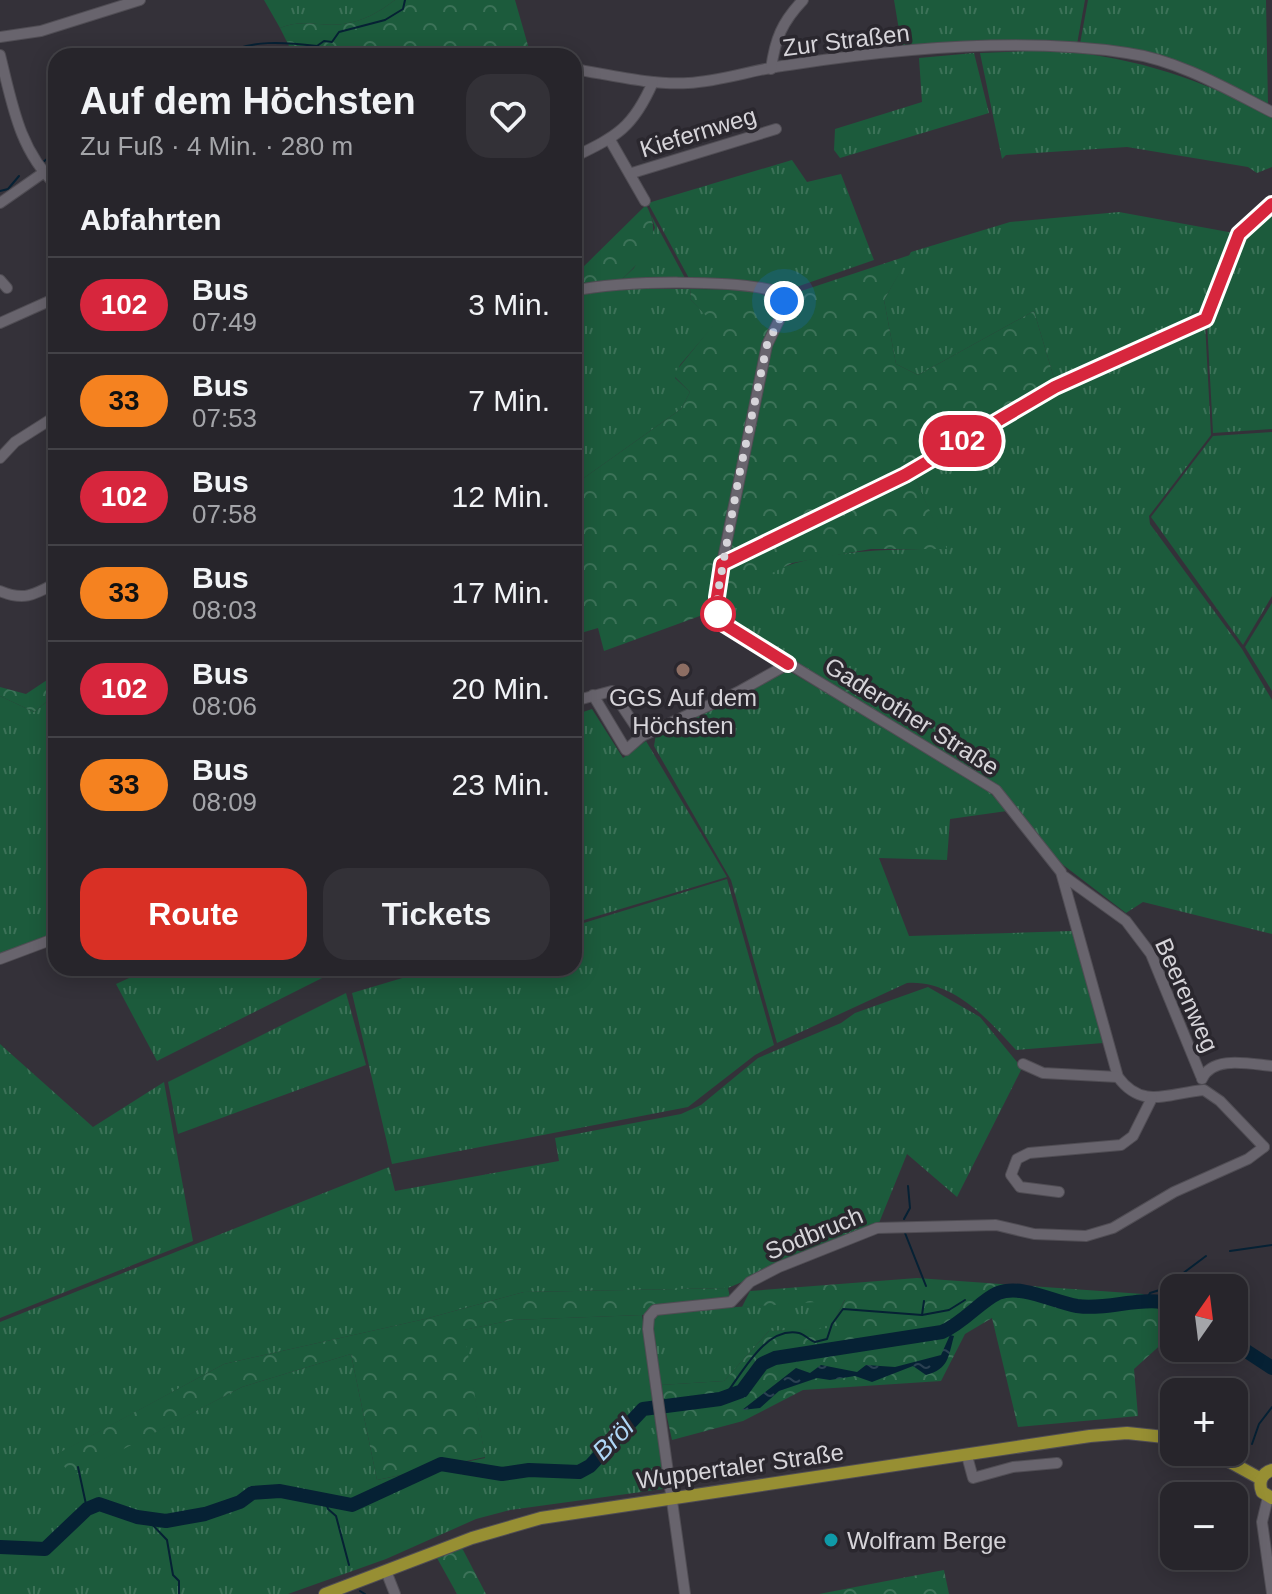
<!DOCTYPE html>
<html lang="de">
<meta charset="utf-8">
<style>
body{margin:0;font-family:Helvetica,sans-serif;background:#333137;color:#f1f3f6;height:100vh;display:flex;flex-direction:column;font-size:30px;white-space:nowrap}
*{box-sizing:border-box;margin:0}
p{font-size:26px;color:#a4a5a9}
.icon{flex:none;width:44px;height:44px;fill:none;stroke:currentColor;stroke-width:2;stroke-linecap:round;stroke-linejoin:round}
.map{position:relative;flex:1;overflow:hidden}
.side{position:absolute;left:48px;top:48px;width:534px;height:928px;display:flex;flex-direction:column;background:#27252b;border-radius:24px;box-shadow:0 4px 20px #0003,0 0 0 2px #434247}
.side>*{flex:none}
.badge{padding:0 16px;border-radius:26px;font-size:28px;line-height:52px}
.needle{width:52px;rotate:14deg}
.buttons{position:absolute;left:1160px;top:1274px;display:grid;gap:16px}
.buttons a{display:grid;place-items:center;width:88px;height:88px;border-radius:16px;background:#27252b;box-shadow:0 4px 20px #0003,0 0 0 2px #434247;font-size:40px}
.you{position:absolute;width:40px;height:40px;margin:-20px;border:6px solid #fff;border-radius:50%;background:#1a73e8;box-shadow:0 0 0 12px #1a73e833}
.map>.badge{position:absolute;translate:-50% -50%;box-shadow:0 0 0 4px #fff}
h2{padding:0 32px;font-size:30px;line-height:72px}
.round{display:grid;place-items:center;flex:none;width:84px;height:84px;border-radius:24px;background:#333137}
.head{display:flex;align-items:center;justify-content:space-between;height:136px;padding:0 32px}
h1{font-size:38px;font-weight:600;line-height:60px}
.primary-button{display:flex;gap:16px;margin-top:auto;padding:16px 32px}
.primary-button a{flex:1;height:92px;border-radius:24px;background:#d93025;color:#fff;font-size:32px;font-weight:600;line-height:92px;text-align:center}
.primary-button a+a{background:#333137;color:#f1f3f6}
ul{padding:0;list-style:none}
li{display:flex;align-items:center;gap:24px;height:96px;padding:0 32px;border-top:2px solid #434247}
li div{flex:1}
li b{display:block;font-size:30px}
li em{font-style:normal}
li .badge{min-width:88px;font-weight:700;text-align:center}
.map>svg:first-child{display:block}
.grass{fill:url(#grass-tufts)}
.forest{fill:url(#forest-crowns)}
.water{fill:url(#water-ripples)}
.lines{fill:none;stroke-linecap:round;stroke-linejoin:round}
.stream{stroke:#062134;stroke-width:2}
.river{stroke:#062134;stroke-width:14}
.minor-casing{stroke:#504d54;stroke-width:12}
.major-casing{stroke:#504d54;stroke-width:14}
.minor{stroke:#68646d;stroke-width:10}
.major{stroke:#978f33;stroke-width:12}
.line-casing{stroke:#fff;stroke-width:18}
.line{stroke:#d7263d;stroke-width:12}
.walk{stroke:#d6d4d9;stroke-width:8;stroke-dasharray:0 14.4}
.stop-dot{fill:#fff;stroke:#d7263d;stroke-width:4}
.education-dot{fill:#8d6e63;stroke:#2a272e;stroke-width:3}
.culture-dot{fill:#0f9aa8;stroke:#2a272e;stroke-width:3}
.labels{text-anchor:middle;dominant-baseline:central;stroke-width:7;stroke-linejoin:round;paint-order:stroke}
.street-label{font-size:24px;fill:#d6d4d9;stroke:#2a272e}
.poi-label{font-size:24px;fill:#d6d4d9;stroke:#2a272e}
.water-label{font-size:26px;font-style:italic;fill:#afd6f6;stroke:#2a272e}
</style>
<div class="map">
<svg width="1272" height="1594" viewBox="0 0 1272 1594">
<defs>
<pattern id="grass-tufts" width="24" height="20" patternUnits="userSpaceOnUse" patternTransform="scale(2)"><rect width="24" height="20" fill="#1c5b3c"/><path d="M3 7l-1-3M5 7V3M7 7l1-3M15 17l-1-3M17 17v-4M19 17l1-3" fill="none" stroke="#3c7258"/></pattern>
<pattern id="forest-crowns" width="20" height="18" patternUnits="userSpaceOnUse" patternTransform="scale(2)"><rect width="20" height="18" fill="#1c5b3c"/><path d="M2 6a3 3 0 1 1 6 0M12 15a3 3 0 1 1 6 0" fill="none" stroke="#3c7258"/></pattern>
<pattern id="water-ripples" width="26" height="14" patternUnits="userSpaceOnUse" patternTransform="scale(2)"><rect width="26" height="14" fill="#062134"/><path d="M2 4q2-2 4 0t4 0M15 11q2-2 4 0t4 0" fill="none" stroke="#2a4051"/></pattern>
</defs>
<rect width="100%" height="100%" fill="#343139"/>
<!-- grass -->
<g class="grass">
<path d="M264,0H395C379,12 364,21 343,24C321,27 302,18 280,28Z"/>
<path d="M894,0H1085L1077,44L902,48Z"/>
<path d="M1088,0H1266L1268,106L1216,80L1080,44Z"/>
<path d="M1057,50C1140,59 1199,78 1272,117V167L1257,173L1248,167L1127,147L1006,155L1002,159L980,53Z"/>
<path d="M974,53L989,113L840,158L834,150L835,129L922,102L919,58Z"/>
<path d="M792,160L807,182L841,174L874,260L782,292L691,282L648,203Z"/>
<path d="M1272,206V429L1213,433L1207,322L1238,240Z"/>
<path d="M1119,212L1234,233L1203,316L1056,385L1034,311L918,375L896,364L884,300L911,252L1010,222Z"/>
<path d="M651,215L686,280L619,282L634,268L655,228Z"/>
<path d="M601,289H691L690,299L715,324L680,365L675,378L690,392L681,409L574,485V348C593,328 577,314 574,293Z"/>
<path d="M1205,323L1211,435L1149,516L1150,524L1242,649L1272,700V934L1143,902L1126,913L1058,861L1012,805L951,759L940,728L849,673L831,686L736,626L722,599C785,550 871,549 946,549L914,476L957,436Z"/>
<path d="M1272,432V596L1243,645L1151,517L1213,436Z"/>
<path d="M1272,603V691L1245,647Z"/>
<path d="M787,670L982,784L1007,811L950,819L947,860L879,858L909,936L1072,931L1103,1043L1016,1050C987,1018 953,980 907,983L777,1043L731,880L654,746L656,734Z"/>
<path d="M56,694V934L0,958V696L34,712Z"/>
<path d="M592,709L623,758L646,741L727,877L574,923V715Z"/>
<path d="M727,879L774,1045L755,1055L688,1107L392,1164L352,993L436,968H574V926Z"/>
<path d="M151,968H337L338,970L157,1061L116,984Z"/>
<path d="M928,987L980,1017L1022,1068L957,1197L907,1154L879,1223L728,1288L524,1292L425,1319L224,1364L56,1455L72,1475L242,1387L351,1354L377,1480L485,1458L463,1330L512,1320L642,1315L666,1485L663,1489L510,1510L476,1519L386,1559L288,1594H0V1322L389,1167L395,1191L559,1161L555,1138L681,1114L701,1105L758,1058L841,1023L855,1013Z"/>
<path d="M346,993L366,1065L178,1134L168,1082Z"/>
<path d="M0,1044L93,1127L164,1082L193,1241L0,1318Z"/>
<path d="M845,1299L830,1329L769,1331L724,1381L660,1385L651,1319L657,1313Z"/>
</g>
<!-- forest -->
<g class="forest">
<path d="M395,0H515L531,56H294L280,28C302,18 321,27 343,24C364,21 379,12 395,0Z"/>
<path d="M646,205C665,239 643,259 619,282L574,285V276Z"/>
<path d="M910,255L884,300L896,364L918,375L1034,311L1056,385L957,436L914,476L947,549H871L792,563L726,596L708,613L604,651L598,628L574,635V485L681,409L690,392L675,377L676,371L714,324L690,299L691,289L752,290L770,298L783,297Z"/>
<path d="M848,673L940,728L955,745L951,759L831,686Z"/>
<path d="M56,674V694L34,712L0,696V687L26,694Z"/>
<path d="M917,1278L1143,1294L1174,1326V1337L1166,1340L1134,1369L1138,1416L1018,1427L992,1318L965,1334L941,1381L803,1390L743,1421L672,1440L660,1385L724,1381L769,1331L830,1328L845,1300L742,1307L750,1291Z"/>
<path d="M728,1288L731,1302L642,1315L512,1320L464,1330L485,1457L377,1480L351,1354L242,1387L72,1476L55,1455L224,1364L425,1319L524,1292Z"/>
<path d="M461,1546L486,1594H457L437,1558Z"/>
<path d="M944,1570L949,1594H819L928,1573Z"/>
</g>
<!-- water -->
<path class="water" d="M950,1335L954,1336C948,1357 949,1369 926,1375L913,1366L872,1382L855,1376L830,1380L817,1378L779,1391L760,1408L742,1410L796,1368L810,1373L821,1365L857,1372L866,1365L895,1367L941,1355Z"/>
<g class="lines">
<!-- stream -->
<g class="stream">
<path d="M220,56C251,39 284,42 317,46L324,41L332,42L339,32L385,20L403,9L405,0"/>
<path d="M43,162L56,152"/>
<path d="M0,191L8,189L19,176"/>
<path d="M904,1219L910,1208L908,1186"/>
<path d="M905,1233L926,1286"/>
<path d="M1230,1251L1272,1245"/>
<path d="M1146,1300L1150,1293L1163,1289L1167,1278L1182,1274L1206,1256"/>
<path d="M922,1315L949,1310L965,1300"/>
<path d="M723,1398C741,1376 764,1326 799,1333C804,1334 809,1340 815,1342L827,1339L832,1324L843,1309L922,1315L924,1301"/>
<path d="M1252,1444L1259,1424L1272,1407"/>
<path d="M78,1467L87,1509"/>
<path d="M325,1498L328,1509L336,1516L349,1565"/>
<path d="M146,1518L167,1540L173,1575L179,1581V1594"/>
<path d="M360,1591L365,1594"/>
</g>
<!-- river -->
<g class="river">
<path d="M1234,1343L1272,1368"/>
<path d="M0,1547L45,1549L87,1509L99,1504L137,1517L166,1521L205,1514L240,1502L252,1493L280,1491L352,1505L441,1464L502,1474L529,1470L579,1472L590,1466L643,1409L720,1399L742,1391L762,1364L775,1358L942,1332C965,1322 980,1301 998,1293C1022,1284 1053,1302 1077,1306C1107,1310 1134,1298 1163,1302L1174,1316"/>
</g>
<defs>
<g id="minor">
<path d="M0,37L41,31L140,0"/>
<path d="M0,55C12,103 19,150 56,185"/>
<path d="M574,69C611,75 650,85 688,83C722,81 755,69 789,65C893,49 1023,37 1127,53C1178,60 1227,89 1272,112"/>
<path d="M771,69C775,39 782,22 803,0"/>
<path d="M610,140L645,201"/>
<path d="M574,157C617,136 633,128 653,82"/>
<path d="M632,173L776,129"/>
<path d="M0,203L43,173"/>
<path d="M0,280L7,288"/>
<path d="M574,291C616,280 742,279 782,293V314L767,345L722,564L717,597L719,621L996,790L1061,872L1118,1077C1142,1110 1169,1093 1204,1090L1220,1101L1264,1147"/>
<path d="M0,323L56,298"/>
<path d="M0,458L15,442L56,416"/>
<path d="M722,564L905,475L1055,387L1206,319L1239,234L1272,204"/>
<path d="M0,591C24,601 34,595 56,583"/>
<path d="M593,695L626,750L642,736L738,692L788,664"/>
<path d="M574,701L612,691L642,736"/>
<path d="M1065,877L1126,921L1151,954L1201,1076"/>
<path d="M0,959L56,938"/>
<path d="M1023,1064L1043,1073L1118,1077"/>
<path d="M1202,1079C1212,1055 1250,1064 1272,1066"/>
<path d="M1059,1192L1020,1187L1011,1175L1017,1159L1029,1153L1121,1145L1133,1136L1152,1098"/>
<path d="M967,1456L973,1478L1013,1467L1057,1463"/>
<path d="M1268,1497L1262,1522L1272,1593"/>
<path d="M386,1571L395,1594"/>
<path d="M685,1594L648,1329L649,1317L655,1310L731,1302L750,1282L779,1267L877,1228L996,1225L1034,1234L1086,1236L1113,1228L1174,1192L1248,1159L1264,1147"/>
</g>
<g id="major">
<path d="M1212,1452L1261,1479"/>
<path d="M1272,1470C1262,1473 1258,1482 1262,1492L1272,1498"/>
<path d="M325,1594L472,1538L541,1518L1090,1436L1127,1433L1174,1438"/>
</g>
</defs>
<!-- minor casing -->
<use href="#minor" class="minor-casing"/>
<!-- major casing -->
<use href="#major" class="major-casing"/>
<!-- minor -->
<use href="#minor" class="minor"/>
<!-- major -->
<use href="#major" class="major"/>
</g>
<g class="lines">
<defs>
<path id="line" d="M788,664L719,621L717,597L722,564L905,475L1055,387L1206,319L1239,234L1272,204"/>
</defs>
<!-- line casing -->
<use href="#line" class="line-casing"/>
<!-- line -->
<use href="#line" class="line"/>
<!-- walk -->
<path class="walk" d="M718,614L719,621L717,597L739,476L767,345L782,314L784,301"/>
</g>
<!-- markers -->
<circle class="stop-dot" cx="718" cy="614" r="16"/>
<circle class="education-dot" cx="683" cy="670" r="8"/>
<circle class="culture-dot" cx="831" cy="1540" r="8"/>
<g class="labels">
<!-- street labels -->
<g class="street-label">
<text transform="translate(846 40) rotate(-7)">Zur Straßen</text>
<text transform="translate(698 132) rotate(-17)">Kiefernweg</text>
<text transform="translate(912 716) rotate(32)">Gaderother Straße</text>
<text transform="translate(1187 995) rotate(66)">Beerenweg</text>
<text transform="translate(814 1233) rotate(-22)">Sodbruch</text>
<text transform="translate(740 1466) rotate(-8)">Wuppertaler Straße</text>
</g>
<!-- poi labels -->
<g class="poi-label">
<text x="683" y="697">GGS Auf dem<tspan x="683" dy="28">Höchsten</tspan></text>
<text x="847" y="1540" text-anchor="start">Wolfram Berge</text>
</g>
<!-- water labels -->
<g class="water-label">
<text transform="translate(613 1439) rotate(-45)">Bröl</text>
</g>
</g>
</svg>
<div class="buttons">
<a><svg class="needle" viewBox="-14 -14 28 28"><path d="M0-13l5 13h-10z" fill="#e53935"/><path d="M0 13l5-13h-10z" fill="#a4a5a9"/></svg></a>
<a>+</a>
<a>−</a>
</div>
<div class="you" style="left:784px;top:301px"></div>
<b class="badge" style="left:962px;top:441px;background:#d7263d;color:#fff">102</b>
<section class="side">
<div class="head"><div><h1>Auf dem Höchsten</h1><p>Zu Fuß · 4 Min. · 280 m</p></div><a class="round"><svg class="icon" aria-label="heart" viewBox="0 0 24 24"><path d="M12 20l-8-8c-3-5 5-10 8-4 3-6 11-1 8 4z"/></svg></a></div>
<h2>Abfahrten</h2>
<ul>
<li><span class="badge" style="background:#d7263d;color:#fff">102</span><div><b>Bus</b><p>07:49</p></div><em>3 Min.</em></li>
<li><span class="badge" style="background:#f58220;color:#111">33</span><div><b>Bus</b><p>07:53</p></div><em>7 Min.</em></li>
<li><span class="badge" style="background:#d7263d;color:#fff">102</span><div><b>Bus</b><p>07:58</p></div><em>12 Min.</em></li>
<li><span class="badge" style="background:#f58220;color:#111">33</span><div><b>Bus</b><p>08:03</p></div><em>17 Min.</em></li>
<li><span class="badge" style="background:#d7263d;color:#fff">102</span><div><b>Bus</b><p>08:06</p></div><em>20 Min.</em></li>
<li><span class="badge" style="background:#f58220;color:#111">33</span><div><b>Bus</b><p>08:09</p></div><em>23 Min.</em></li>
</ul>
<div class="primary-button"><a>Route</a><a>Tickets</a></div>
</section>
</div>
